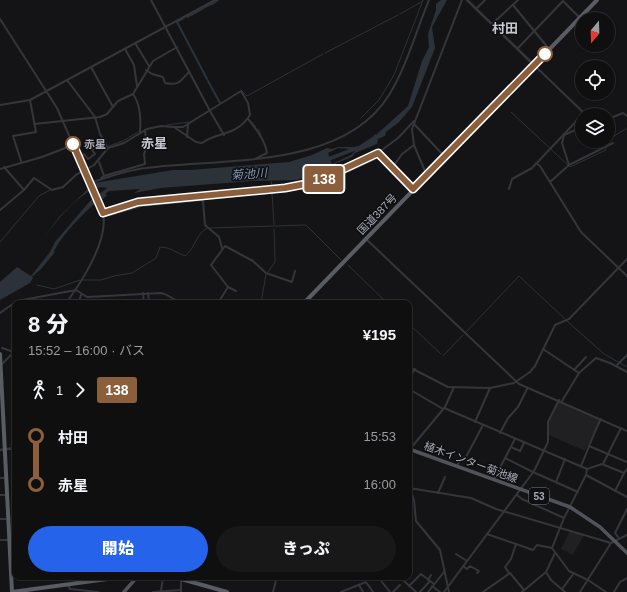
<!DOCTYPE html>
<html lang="ja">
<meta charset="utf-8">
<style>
body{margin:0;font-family:Arial,"Noto Sans JP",sans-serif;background:#181819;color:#f1f3f6;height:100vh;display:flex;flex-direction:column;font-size:15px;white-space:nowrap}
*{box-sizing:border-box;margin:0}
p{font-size:13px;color:#9b9c9f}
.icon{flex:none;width:22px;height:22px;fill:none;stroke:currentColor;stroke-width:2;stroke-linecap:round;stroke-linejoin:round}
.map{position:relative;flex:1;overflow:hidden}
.panel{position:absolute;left:12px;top:300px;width:400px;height:280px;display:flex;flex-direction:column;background:#0f0f10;border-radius:8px;box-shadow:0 1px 3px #0004,0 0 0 1px #2f2f30}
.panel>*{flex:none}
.badge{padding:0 8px;border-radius:3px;font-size:14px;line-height:26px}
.needle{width:26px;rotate:199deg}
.fabs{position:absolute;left:575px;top:12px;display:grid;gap:8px}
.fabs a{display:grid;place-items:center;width:40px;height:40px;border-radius:50%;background:#0f0f10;box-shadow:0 1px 3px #0004,0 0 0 1px #2f2f30;font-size:20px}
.map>.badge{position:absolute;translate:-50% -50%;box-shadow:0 0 0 2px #fff}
.legs{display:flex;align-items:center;gap:6px;height:44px;padding:0 16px;font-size:13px}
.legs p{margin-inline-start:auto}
.headline{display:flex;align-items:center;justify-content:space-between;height:68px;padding:0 16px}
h1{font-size:22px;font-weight:800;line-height:30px}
.button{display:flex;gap:8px;margin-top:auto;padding:8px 16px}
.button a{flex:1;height:46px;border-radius:24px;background:#2563eb;color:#fff;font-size:16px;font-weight:800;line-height:46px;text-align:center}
.button a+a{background:#181819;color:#f1f3f6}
ul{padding:0 16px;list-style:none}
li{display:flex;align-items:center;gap:14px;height:48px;font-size:15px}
li i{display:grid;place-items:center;width:6px;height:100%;margin:0 5px;background:currentColor}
li i::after{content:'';width:10px;height:10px;margin:-5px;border:3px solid;border-radius:50%;background:#0f0f10}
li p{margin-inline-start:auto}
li:first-child i{background:linear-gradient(#0000 50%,currentColor 0)}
li:last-child i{background:linear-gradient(currentColor 50%,#0000 0)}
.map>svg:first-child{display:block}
.built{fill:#202023}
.water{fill:#2b323a;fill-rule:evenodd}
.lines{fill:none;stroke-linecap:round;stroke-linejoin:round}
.stream{stroke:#2b323a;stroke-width:1}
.canal{stroke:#2b323a;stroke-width:2}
.river{stroke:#2b323a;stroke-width:4}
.minor{stroke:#35363b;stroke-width:2}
.tertiary{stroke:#35363b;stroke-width:2.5}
.primary{stroke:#51535a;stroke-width:3.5}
.trunk{stroke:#595c63;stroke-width:4}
.line-1-casing{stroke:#fff;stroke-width:9}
.line-1{stroke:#8b5e3c;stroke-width:6}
.stop-1-dot{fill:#fff;stroke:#8b5e3c;stroke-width:2}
.labels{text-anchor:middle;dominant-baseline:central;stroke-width:3;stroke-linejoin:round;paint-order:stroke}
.shield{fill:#0f0f11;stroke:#797c84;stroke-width:1}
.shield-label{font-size:10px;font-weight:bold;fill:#a6aab6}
.stop-label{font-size:11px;font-weight:bold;fill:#a6aab6;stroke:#0f0f11;text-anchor:start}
.street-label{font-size:11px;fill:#a6aab6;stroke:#0f0f11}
.water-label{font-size:12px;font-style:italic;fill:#7d96b1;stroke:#0f0f11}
.quarter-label{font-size:13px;font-weight:bold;fill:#c7c9d2;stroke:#0f0f11}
</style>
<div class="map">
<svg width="627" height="592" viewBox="0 0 627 592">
<rect width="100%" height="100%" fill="#141416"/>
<!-- built -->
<g class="built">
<path d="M559,400L601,419L585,451L549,435L548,422Z"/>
<path d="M570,531L584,535L573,555L561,549Z"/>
</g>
<!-- water -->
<path class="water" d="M441,0H447L432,27L435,48L412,107L399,122L386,132L385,136L378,139L377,144L355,153L352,157L337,163L331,168L297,180L252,181L161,188L134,193L140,189L109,191L105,194L107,195C103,200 97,202 92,206C81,216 59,238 54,252H55L41,269L32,277L33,278L30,283L0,300V282L17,267L31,276L50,252L55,242L90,201L107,188C86,181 53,226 41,241L59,217L94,183L173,170H190L289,162L312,155L327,148L332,149L338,147H357L374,136V134L376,135L408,106L422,61L429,47L428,34L436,10V4ZM338,148L351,149L355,151L351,155L332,164L328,153Z"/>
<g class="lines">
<!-- stream -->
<g class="stream">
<path d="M400,14L423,1"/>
<path d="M325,53L398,15"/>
<path d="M241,90L247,96L323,54"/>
<path d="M511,112L570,167L606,150V141"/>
<path d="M361,118L379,100L394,75L423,0"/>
<path d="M249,119L256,127"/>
<path d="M167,125L189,122"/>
<path d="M258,129L261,134"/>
<path d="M608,140L627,128"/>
<path d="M109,146L123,141L138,132"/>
<path d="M395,168L412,185L423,177"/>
<path d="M74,176L83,169"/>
<path d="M271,181L272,186"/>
<path d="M326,182L379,158"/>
<path d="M272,193L274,225"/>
<path d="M210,228L306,225L341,260"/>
<path d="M0,242L39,196L50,190"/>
<path d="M348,265L387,303"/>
<path d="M268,272L275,262L274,229"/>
<path d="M83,280H101L114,276L132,273L156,258L160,247L168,248L185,256C195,249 195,235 207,228"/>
<path d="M37,285L54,289L80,280"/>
<path d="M261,303L266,274"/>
<path d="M13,306L15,321"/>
<path d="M567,321L604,354L627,367"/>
<path d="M409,324L441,354"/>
<path d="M466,332L519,276L565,319"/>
<path d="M443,356L463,335"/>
</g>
<!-- canal -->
<g class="canal">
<path d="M212,4L218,0"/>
<path d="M203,8L211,4"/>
<path d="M187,17L202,9"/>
<path d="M184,18L177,22L207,79"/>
<path d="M208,81L220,103"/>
</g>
<!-- river -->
<path class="river" d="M326,160L357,148"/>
<!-- minor -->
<g class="minor">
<path d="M151,0L210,111"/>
<path d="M513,5L549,49"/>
<path d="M476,9L485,0"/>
<path d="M0,19L57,108L103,213C109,240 81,283 66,303"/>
<path d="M492,24L518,0"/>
<path d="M135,43L149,66"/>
<path d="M125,49L134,65L137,86"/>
<path d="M517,49L563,1L580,18"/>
<path d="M534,65L586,115"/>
<path d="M91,67L113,107"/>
<path d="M146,70L152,74L163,77L165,83C179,86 180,81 189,72"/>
<path d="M67,80L95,117L100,134L108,148"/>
<path d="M133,94C140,104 141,120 140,132"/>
<path d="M0,105L30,100L215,0"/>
<path d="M210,111L224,135"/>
<path d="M248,119C256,129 265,140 267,153L255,159"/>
<path d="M608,119L623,113L627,116"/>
<path d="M62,121L100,117L107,114L118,101L133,94L153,61L177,47"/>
<path d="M34,124L63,121"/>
<path d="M414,124L445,157"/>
<path d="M564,135L562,143L569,165"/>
<path d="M564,135L582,127"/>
<path d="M187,137L188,124"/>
<path d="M378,153L413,189"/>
<path d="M79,157L84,154L88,159L95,154L92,150L104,141"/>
<path d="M21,161L13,136L36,132L30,100"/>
<path d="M99,162L104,176L101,178"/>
<path d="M536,163L540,166L581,232L627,276"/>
<path d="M4,167L24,190"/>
<path d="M392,168L402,154L414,145"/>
<path d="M0,169L42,157L73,145"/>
<path d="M104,176L145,164L144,154L147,147L145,130"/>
<path d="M427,176L414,145L412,129L462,0"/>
<path d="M550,182L569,165L613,143"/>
<path d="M90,183C108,177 127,170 146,168C221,158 343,170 389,95C407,66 416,31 429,0"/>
<path d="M509,189L512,179L532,168L584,113"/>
<path d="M0,210L24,190L34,178L52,190L63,187L76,175L94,165L108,148L124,143L147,129L161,126L174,127L196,142L202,143C218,131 236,137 250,115L248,103L241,91L183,127H174"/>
<path d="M101,215L138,202L285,188L316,182L378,153L398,138L414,121"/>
<path d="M103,217L141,206L201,200L203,201L205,225L219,237L222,248"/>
<path d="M366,239L519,384L627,431"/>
<path d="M228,287L236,291"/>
<path d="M143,293L144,303"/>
<path d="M148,293L149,303"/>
<path d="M79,302L81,295"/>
<path d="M218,303L228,287L211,265L225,246L253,261L266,273L292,282L295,271"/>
<path d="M0,313L17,301L76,290L87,297L161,293C168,294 173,300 179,301C188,302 189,299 199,303"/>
<path d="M2,348L14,352"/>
<path d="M543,349L579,373"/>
<path d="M2,364L15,351"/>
<path d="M616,366L627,355"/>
<path d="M409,367L448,387L490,388L514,383L530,372L535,366L555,325L569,319L627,259"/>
<path d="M574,370L586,357"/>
<path d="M409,378L415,369"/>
<path d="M409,389L443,409"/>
<path d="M562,401L579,373L596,358L610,363L627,372"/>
<path d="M444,408L587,469L602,464L624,473L615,491"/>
<path d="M475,422L490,388"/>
<path d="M500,433L508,418L518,407L527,389"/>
<path d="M589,446L627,462"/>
<path d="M511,447L520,451L524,443"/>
<path d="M410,449L445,407L454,387"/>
<path d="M505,458L533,472L578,492"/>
<path d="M603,464L621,428"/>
<path d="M457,466L461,458L466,457L483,425"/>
<path d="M581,466C588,450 593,434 601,419"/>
<path d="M587,469L586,475L564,518L552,548L569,571L588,580L606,592"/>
<path d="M624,473L627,469"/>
<path d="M586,475L627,497"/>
<path d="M0,478H6"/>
<path d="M494,479L515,439"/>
<path d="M556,482L565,459"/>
<path d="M409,488L471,498L496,509L611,543"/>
<path d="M410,489L414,500L416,521L440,550L449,592"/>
<path d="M438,493L445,477"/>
<path d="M0,495H7"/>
<path d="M517,495L522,499L564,518"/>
<path d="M0,519H8"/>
<path d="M487,534L533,550L537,545L552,548"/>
<path d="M618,537L615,533L627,509"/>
<path d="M0,540H15"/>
<path d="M456,554L467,561"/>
<path d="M463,566L467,569L470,566L479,571L477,573"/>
<path d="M546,572L551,580L565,592"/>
<path d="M509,573L505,567L511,559L516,544"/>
<path d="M378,577L390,592"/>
<path d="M181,579V592"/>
<path d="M403,580L416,592"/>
<path d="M428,580L431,575"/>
<path d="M68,585L70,589L98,592"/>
<path d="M359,585L363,592"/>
<path d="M409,586L421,574L434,584"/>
<path d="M432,586L440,592"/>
<path d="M562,589L574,573"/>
<path d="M161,591L163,577"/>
<path d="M153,592L181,590"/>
<path d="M273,592L277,577"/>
<path d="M341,592L366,582L373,592"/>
<path d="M393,592L400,585"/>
<path d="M420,592L430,581"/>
<path d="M428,592L444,572"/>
<path d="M444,592L534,471L548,442V422L559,400"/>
<path d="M483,592L510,573L524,590"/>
<path d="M522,592L546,572L555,553"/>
<path d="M580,592L611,543L627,535"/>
<path d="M614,592L620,582L627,578"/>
</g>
<!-- tertiary -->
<g class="tertiary">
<path d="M467,0L534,65"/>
<path d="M0,450L15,448"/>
</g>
<!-- primary -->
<g class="primary">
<path d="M409,449L570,507L600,527L627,553"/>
<path d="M124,592L137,577"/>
</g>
<!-- trunk -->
<g class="trunk">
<path d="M304,303L597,0"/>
<path d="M0,354L12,592"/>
<path d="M174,577L227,592"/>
<path d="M12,592L122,577"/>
</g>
</g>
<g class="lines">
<defs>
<path id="line-1" d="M73,144L103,213L138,202L285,188L316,182L378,153L413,189L545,54"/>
</defs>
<!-- line-1 casing -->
<use href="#line-1" class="line-1-casing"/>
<!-- line-1 -->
<use href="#line-1" class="line-1"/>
</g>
<!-- markers -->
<g class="stop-1-dot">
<circle cx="545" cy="54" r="7"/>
<circle cx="73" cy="144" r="7"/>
</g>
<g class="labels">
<!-- shield labels -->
<rect class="shield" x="529" y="488" width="20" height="16" rx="3"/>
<g class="shield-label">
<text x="539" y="496">53</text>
</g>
<!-- stop labels -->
<g class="stop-label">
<text x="84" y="144">赤星</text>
</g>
<!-- street labels -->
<g class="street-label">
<text transform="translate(377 214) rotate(-46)">国道387号</text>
<text transform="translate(471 462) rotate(20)">植木インター菊池線</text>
</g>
<!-- water labels -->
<g class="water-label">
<text transform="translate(249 174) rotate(-4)">菊池川</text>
</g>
<!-- quarter labels -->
<g class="quarter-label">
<text x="505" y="28">村田</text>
<text x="154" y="143">赤星</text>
</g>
</g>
</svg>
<div class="fabs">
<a><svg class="needle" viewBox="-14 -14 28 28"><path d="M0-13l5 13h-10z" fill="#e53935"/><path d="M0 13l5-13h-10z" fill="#9b9c9f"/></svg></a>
<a><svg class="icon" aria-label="locate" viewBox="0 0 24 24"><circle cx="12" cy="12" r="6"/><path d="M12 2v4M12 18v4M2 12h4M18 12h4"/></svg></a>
<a><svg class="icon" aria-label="layers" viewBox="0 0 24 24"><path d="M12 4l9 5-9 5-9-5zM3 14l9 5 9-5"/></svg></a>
</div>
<b class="badge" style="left:324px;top:179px;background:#8b5e3c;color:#fff">138</b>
<section class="panel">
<div class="headline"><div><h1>8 分</h1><p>15:52 – 16:00 · バス</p></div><b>¥195</b></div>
<div class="legs"><svg class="icon" aria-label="walk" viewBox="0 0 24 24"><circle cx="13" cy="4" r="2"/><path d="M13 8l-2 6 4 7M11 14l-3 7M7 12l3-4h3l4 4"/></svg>1<svg class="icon" aria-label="forward" viewBox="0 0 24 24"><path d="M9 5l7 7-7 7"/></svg><b class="badge" style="background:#8b5e3c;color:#fff">138</b></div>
<ul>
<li><i style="color:#8b5e3c"></i><b>村田</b><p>15:53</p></li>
<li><i style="color:#8b5e3c"></i><b>赤星</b><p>16:00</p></li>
</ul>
<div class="button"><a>開始</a><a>きっぷ</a></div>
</section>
</div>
